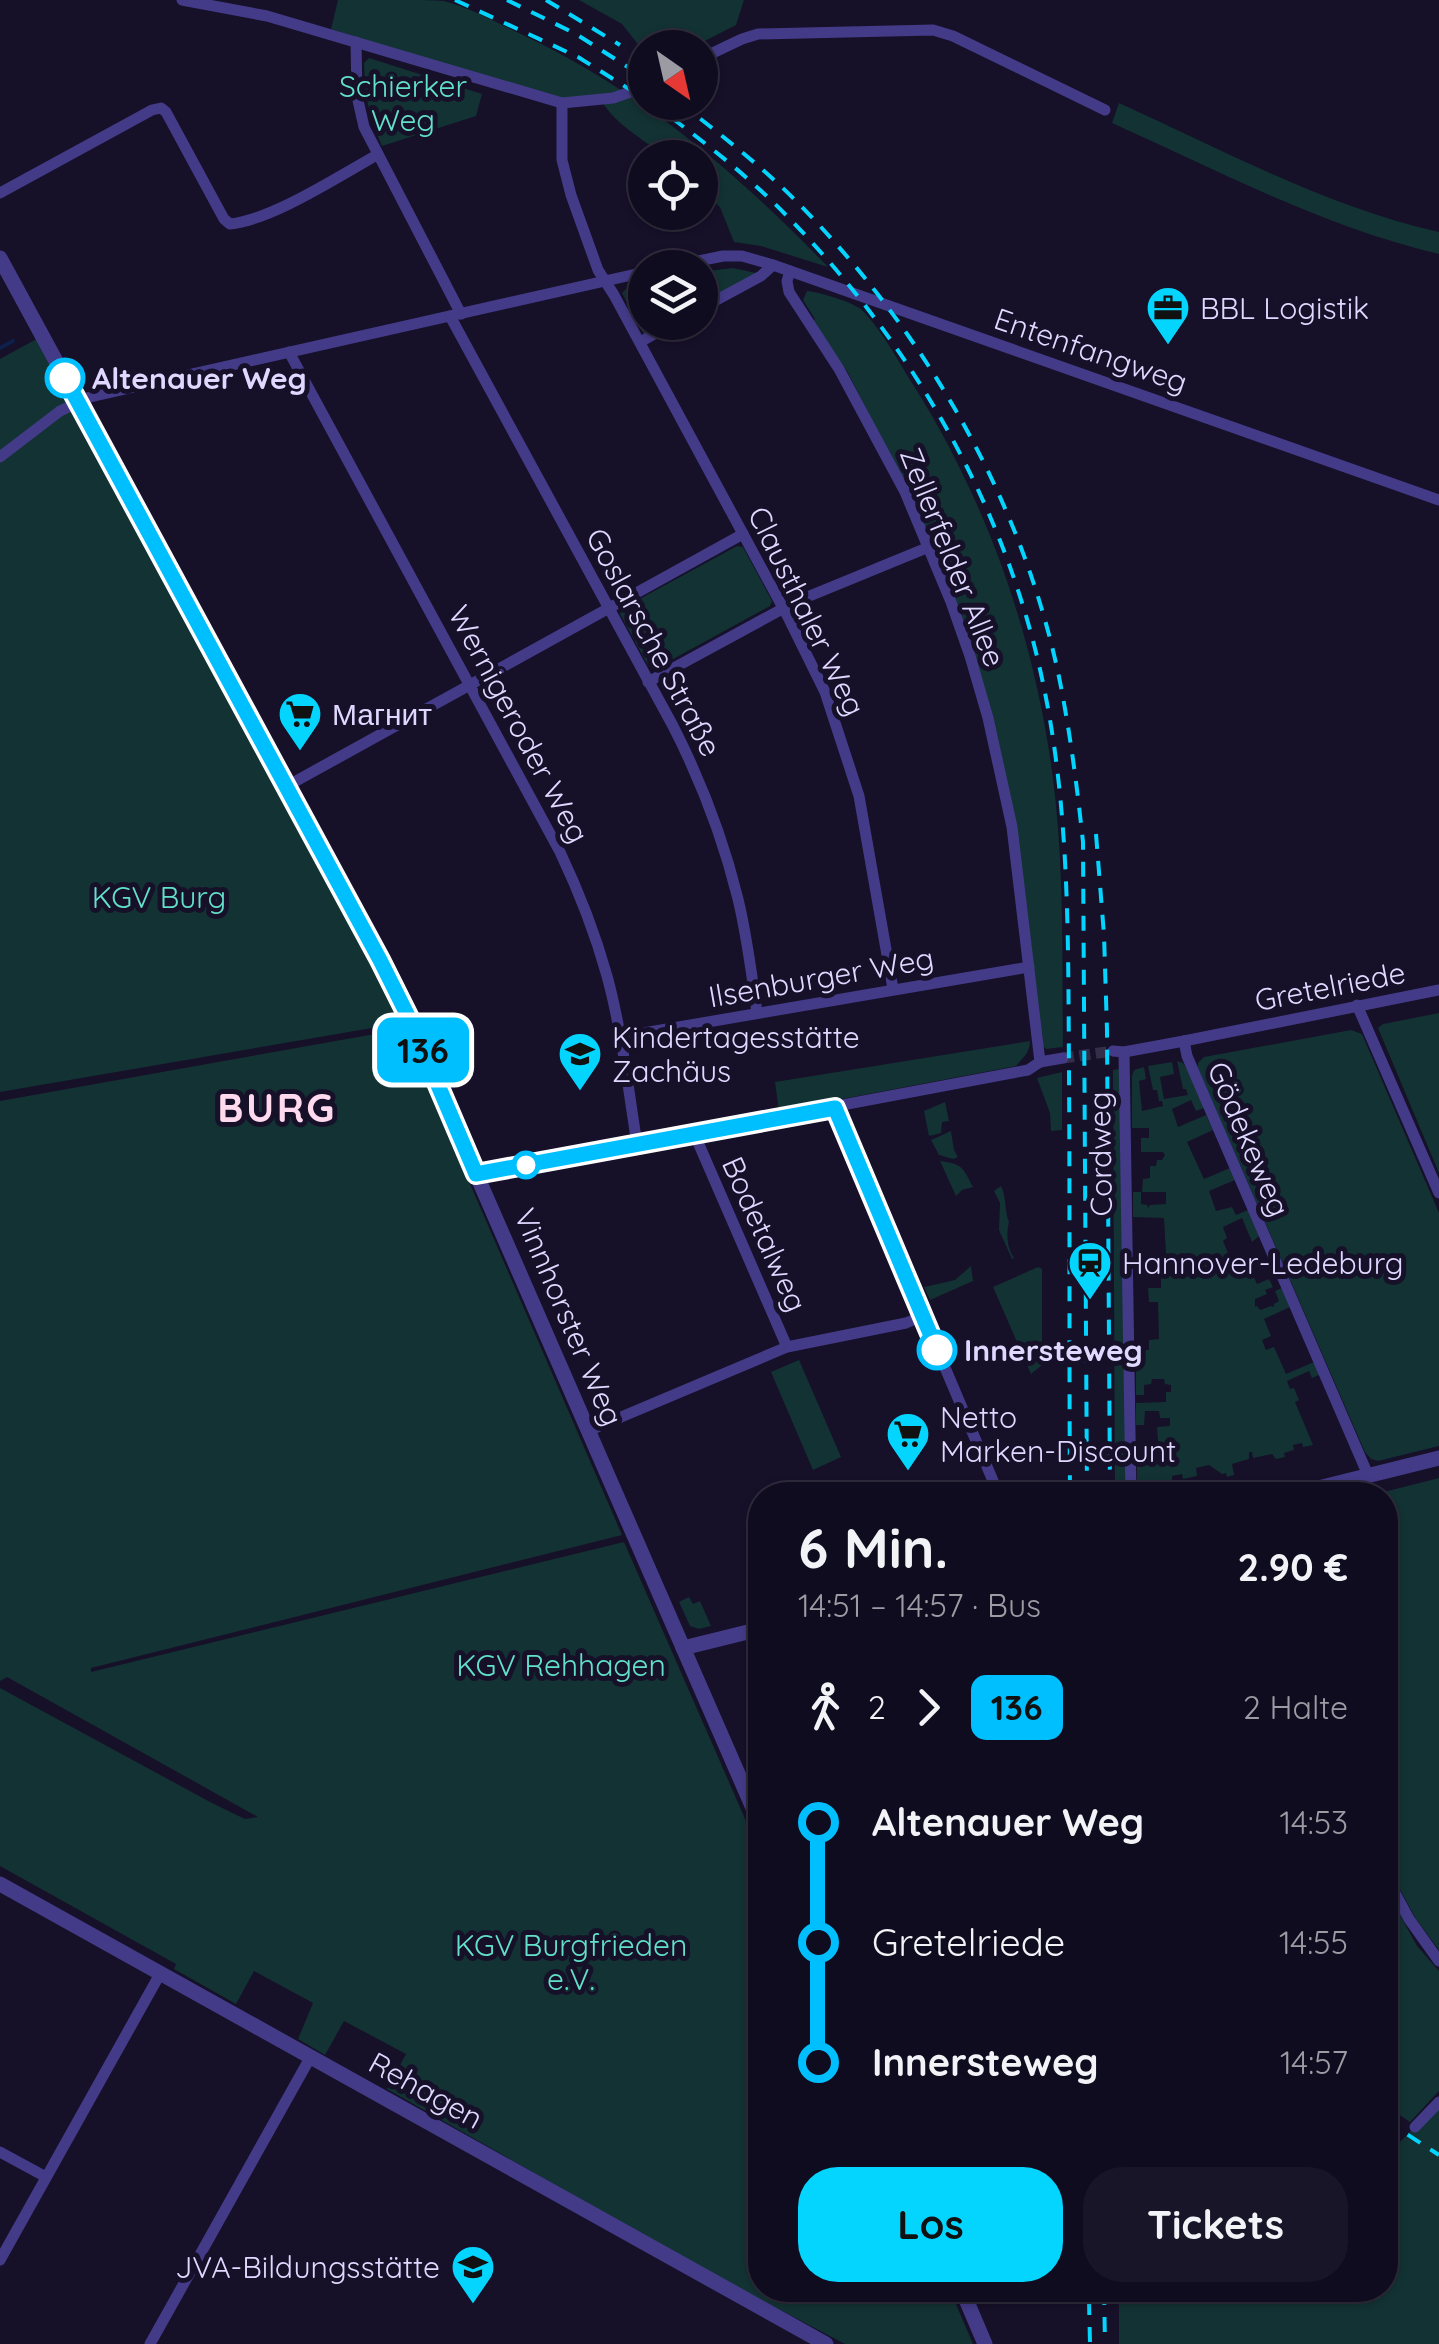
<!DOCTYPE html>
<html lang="de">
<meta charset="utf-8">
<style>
body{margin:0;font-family:Quicksand,sans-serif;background:#191528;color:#f1f3f6;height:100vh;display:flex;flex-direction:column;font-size:38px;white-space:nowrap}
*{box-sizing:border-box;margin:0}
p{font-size:32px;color:#9c9ba4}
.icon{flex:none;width:55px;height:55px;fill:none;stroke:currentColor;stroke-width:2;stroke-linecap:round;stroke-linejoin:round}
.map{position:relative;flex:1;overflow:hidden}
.panel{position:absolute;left:748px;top:1482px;width:650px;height:820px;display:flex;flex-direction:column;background:#100c1f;border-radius:40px;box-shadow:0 2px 8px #0004,0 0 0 2px #302c3d}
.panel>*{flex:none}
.badge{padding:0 20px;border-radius:15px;font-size:35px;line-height:65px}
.needle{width:65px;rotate:146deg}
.buttons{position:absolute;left:628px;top:30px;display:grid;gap:20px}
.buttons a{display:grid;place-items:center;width:90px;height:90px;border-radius:50%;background:#100c1f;box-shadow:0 2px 8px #0004,0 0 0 2px #302c3d;font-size:50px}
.map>.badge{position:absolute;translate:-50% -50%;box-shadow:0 0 0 5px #fff}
.legs{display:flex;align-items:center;gap:15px;height:110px;padding:0 50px;font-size:32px}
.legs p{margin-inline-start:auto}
.headline{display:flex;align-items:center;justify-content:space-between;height:170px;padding:0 50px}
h1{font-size:55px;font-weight:700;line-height:75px}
.cta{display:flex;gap:20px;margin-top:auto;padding:20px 50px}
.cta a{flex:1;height:115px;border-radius:40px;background:#04d5ff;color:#111;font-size:40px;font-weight:700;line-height:115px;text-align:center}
.cta a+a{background:#191528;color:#f1f3f6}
ul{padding:0 50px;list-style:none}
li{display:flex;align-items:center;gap:35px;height:120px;font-size:38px}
li i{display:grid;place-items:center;width:15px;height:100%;margin:0 12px;background:currentColor}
li i::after{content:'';width:25px;height:25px;margin:-12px;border:8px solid;border-radius:50%;background:#100c1f}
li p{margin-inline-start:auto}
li:first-child i{background:linear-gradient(#0000 50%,currentColor 0)}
li:last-child i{background:linear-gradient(currentColor 50%,#0000 0)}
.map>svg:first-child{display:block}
.green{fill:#133233}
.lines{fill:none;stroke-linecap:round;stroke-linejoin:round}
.stream{stroke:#0d204b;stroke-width:4}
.minor-tunnel{stroke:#342e49;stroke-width:11;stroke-dasharray:11 5.5;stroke-linecap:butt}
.minor{stroke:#433b88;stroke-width:11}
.tertiary{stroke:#433b88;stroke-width:15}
.rail{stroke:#04d5ff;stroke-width:4;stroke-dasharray:15 12;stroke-linecap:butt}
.line-1-casing{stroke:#fff;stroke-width:22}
.line-1{stroke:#00bfff;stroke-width:15}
.stop-1-dot{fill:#fff;stroke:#00bfff;stroke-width:5}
.labels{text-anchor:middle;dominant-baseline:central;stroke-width:10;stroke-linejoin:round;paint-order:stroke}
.park-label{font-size:30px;fill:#62e0c9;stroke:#161029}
.poi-label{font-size:30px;fill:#dfd8ff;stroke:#161029;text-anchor:start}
.street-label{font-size:30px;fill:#dfd8ff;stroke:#161029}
.stop-label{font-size:30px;font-weight:bold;fill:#dfd8ff;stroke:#161029;text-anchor:start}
.district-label{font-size:40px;font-weight:bold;letter-spacing:2.5px;fill:#ffdaef;stroke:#161029}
</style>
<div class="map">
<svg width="1439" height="2344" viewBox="0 0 1439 2344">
<rect width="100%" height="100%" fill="#161029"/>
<!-- green -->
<g class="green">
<path d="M338,0C363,0 388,0 414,0C423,0 435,0 444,1C470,8 496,22 521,34C643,92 735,171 828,267L761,246L734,242L720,207L700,190V158L664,157C642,137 616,126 601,100L562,103L331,29Z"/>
<path d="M579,0H744L736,25L693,47L645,48V53L622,24Z"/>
<path d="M369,58L482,94L476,116L382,146C368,114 365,97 364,63Z"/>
<path d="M1119,103C1223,150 1327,207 1439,232V254C1324,227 1219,171 1112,123Z"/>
<path d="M733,268L756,273L700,305V272Z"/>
<path d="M645,284V322L667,323L644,335L622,293L627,288Z"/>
<path d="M807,291C819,292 854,302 863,311C883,332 898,361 914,386C993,512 1041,656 1056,805C1064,885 1062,966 1063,1047L1046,1049L1043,1046L1042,1031H1037L1006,780L908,490L847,371L813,322L815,319L803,300Z"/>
<path d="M42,336L227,676L401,1023L0,1092V359Z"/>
<path d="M737,546L743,547L772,601L770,606L655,669L649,667L620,614L623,608Z"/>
<path d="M1439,1013V1173L1378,1028L1383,1024Z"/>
<path d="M403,1029L622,1535L91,1668V1672L624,1542L760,1853V2290H950L973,2344H845L712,2274L387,2089L406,2054L344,2021L325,2055L298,2039L313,2003L254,1971L236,2004L174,1969L176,1964L0,1866V1688L212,1803L245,1819L258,1817L7,1677L0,1681V1101Z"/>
<path d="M1351,1030L1362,1034L1439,1213V1446L1378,1461L1371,1459L1365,1452L1198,1068V1063L1204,1057Z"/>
<path d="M1030,1041C1030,1052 1023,1058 1016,1066L779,1111L775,1082Z"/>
<path d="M1177,1061L1183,1063L1187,1069L1204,1108L1196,1111L1191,1100L1172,1109L1178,1127L1206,1115L1213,1130L1187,1142L1204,1179L1230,1168L1235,1180L1209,1191L1216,1211L1232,1207L1236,1215L1248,1210L1259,1236L1252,1242L1242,1218L1223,1227L1227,1238L1223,1241L1232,1263L1236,1265L1243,1262L1245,1267L1249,1266L1257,1284L1269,1279L1273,1287L1265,1290L1267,1294L1255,1299V1307L1257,1306L1260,1310L1271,1306L1274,1307V1304L1279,1301L1275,1291L1282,1288L1290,1307L1264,1319L1271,1336L1262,1340L1266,1350L1274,1347L1286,1374L1314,1362L1319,1375L1312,1378L1309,1371L1287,1381L1290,1389L1294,1388L1299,1400L1295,1402L1313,1445L1303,1447L1302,1443L1293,1445L1294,1450L1284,1453L1285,1457L1276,1459L1272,1454L1253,1458L1252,1452H1249V1459L1232,1464L1234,1475L1227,1477L1226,1473L1222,1474L1209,1465L1196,1468L1197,1476L1183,1479L1182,1474L1172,1476V1480L1167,1482L1169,1488L1165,1489L1163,1484L1137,1491V1453H1159L1157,1427L1170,1426V1418H1160L1159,1411H1145L1144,1425H1136V1403L1166,1402V1392H1171V1385L1165,1384L1164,1379H1152L1151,1384L1144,1385V1395H1136V1350H1149V1340L1159,1339L1158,1302H1149L1148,1288H1161V1255L1166,1254L1164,1218L1133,1217V1192H1141V1204L1147,1205L1148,1208L1150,1205L1166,1204V1192H1142L1143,1179L1150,1178V1166H1156L1157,1160H1162L1165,1155L1163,1152H1141V1138H1149V1128H1132V1076L1134,1070L1144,1067L1146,1079L1139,1081L1142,1111L1163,1106L1162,1101H1159L1157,1090H1153L1148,1066L1172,1062L1174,1074L1160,1077L1164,1099L1188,1095L1186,1089H1183Z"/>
<path d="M1124,1068L1131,1495H1115L1113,1070Z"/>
<path d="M1062,1072V1130L1051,1131L1050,1113L1037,1078Z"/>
<path d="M945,1102L949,1121L942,1122L941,1133L929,1136L924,1111Z"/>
<path d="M951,1131L954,1150L958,1157L953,1159L939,1155L931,1140Z"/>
<path d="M940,1161C962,1164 963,1167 973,1187L962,1190L956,1196Z"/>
<path d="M1001,1186C1007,1198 1004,1210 1009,1222C1006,1234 1007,1248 1014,1258L1012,1259L999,1230L1000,1203L994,1191Z"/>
<path d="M971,1266L973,1281L930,1300L924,1287L955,1280Z"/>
<path d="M1038,1267L1042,1269V1365L1031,1374L993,1287Z"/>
<path d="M799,1360L841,1457L813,1470L771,1372Z"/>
<path d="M1439,1478V1950L1416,1919L1385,1862V1495H1372Z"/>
<path d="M689,1597L693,1604L700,1601L711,1626L699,1629L690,1626L679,1602Z"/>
<path d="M1385,1888L1417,1946L1439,1971V2091L1410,2122L1385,2105Z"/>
<path d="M1439,2102V2344H1119V2290H1385V2133L1399,2143Z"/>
</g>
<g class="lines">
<!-- stream -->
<path class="stream" d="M0,348L13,341"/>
<!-- minor-tunnel -->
<path class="minor-tunnel" d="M1063,1058L1113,1051"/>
<!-- minor -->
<g class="minor">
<path d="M182,0L267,16L562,103L613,98L645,87"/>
<path d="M356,42L357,96L364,127L461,314"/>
<path d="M700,59L742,39L758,34L933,30L953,36L1105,110"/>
<path d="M562,103V160L571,195L598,270L614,295L789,619L825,692L859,796L893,989"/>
<path d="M0,193L152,110L161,108L166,112L224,219L230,224C272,220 339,176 377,155"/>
<path d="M664,268L723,256H742L773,265L1439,500"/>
<path d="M790,271L787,281L789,292L839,369L905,492L951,602L970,656L988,718L1012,827L1040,1062"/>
<path d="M700,309L761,276L773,265"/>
<path d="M450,316L673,726C701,781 723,838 738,899C747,936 752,975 757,1013"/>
<path d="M640,342L676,322"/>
<path d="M289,352L560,852C579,892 595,933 607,976C622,1031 628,1088 637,1144"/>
<path d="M0,457L60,411L90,397L645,272"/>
<path d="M648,682L795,602L929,547"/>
<path d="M287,786L743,534"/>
<path d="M1357,1005L1439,1193"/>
<path d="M620,1037L1029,967"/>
<path d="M1184,1041L1187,1056L1368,1475"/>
<path d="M1113,1051L1124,1052L1184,1041L1439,990"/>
<path d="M1124,1052L1131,1495"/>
<path d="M835,1108L999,1495"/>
<path d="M697,1140L787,1347"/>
<path d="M476,1174L1028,1070L1040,1062L1063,1058"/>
<path d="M588,1431L787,1347L906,1323L923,1316"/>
<path d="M1385,1875L1409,1919L1439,1961"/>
<path d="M1415,2127L1439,2102"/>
<path d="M0,2152L46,2177"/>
<path d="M0,2260L160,1974"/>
<path d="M150,2344L310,2058"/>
</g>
<!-- tertiary -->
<g class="tertiary">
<path d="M0,258L351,904L402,1004L760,1824"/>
<path d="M1290,1495L1439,1458"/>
<path d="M683,1648L760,1629"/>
<path d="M0,1884L826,2344"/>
<path d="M962,2290L985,2344"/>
</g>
<!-- rail -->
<g class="rail">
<path d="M455,0L578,57L645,99"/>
<path d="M507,0L576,34L645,78"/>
<path d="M546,0L620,45"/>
<path d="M650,102C698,137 745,173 786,215C913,344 1008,510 1044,688C1070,813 1068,944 1069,1072C1070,1213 1069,1354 1070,1495"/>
<path d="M679,102C721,135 763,167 800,205C926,334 1022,500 1059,677C1070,731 1077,786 1083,842L1087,1495"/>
<path d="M1096,834L1104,935L1107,1030L1110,1495"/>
<path d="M1385,2120L1439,2155"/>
<path d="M1104,2290L1105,2344"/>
<path d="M1089,2300L1090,2344"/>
</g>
</g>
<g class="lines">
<defs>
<path id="line-1" d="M65,378L380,960L411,1022L476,1174L835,1108L937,1350"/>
</defs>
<!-- line-1 casing -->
<use href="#line-1" class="line-1-casing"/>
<!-- line-1 -->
<use href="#line-1" class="line-1"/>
</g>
<!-- icons -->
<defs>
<symbol id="office-pin" viewBox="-11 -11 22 30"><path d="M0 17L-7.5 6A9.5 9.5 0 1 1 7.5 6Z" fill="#04d5ff" stroke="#161029"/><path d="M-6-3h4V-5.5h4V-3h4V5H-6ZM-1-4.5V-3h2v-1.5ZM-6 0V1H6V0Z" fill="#111"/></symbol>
<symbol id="supermarket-pin" viewBox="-11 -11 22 30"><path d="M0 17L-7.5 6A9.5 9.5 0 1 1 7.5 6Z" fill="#04d5ff" stroke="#161029"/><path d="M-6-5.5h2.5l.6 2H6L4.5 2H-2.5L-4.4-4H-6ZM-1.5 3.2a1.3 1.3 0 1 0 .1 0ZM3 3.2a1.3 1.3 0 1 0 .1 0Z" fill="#111"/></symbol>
<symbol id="school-pin" viewBox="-11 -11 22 30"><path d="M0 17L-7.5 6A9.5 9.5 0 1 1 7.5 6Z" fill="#04d5ff" stroke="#161029"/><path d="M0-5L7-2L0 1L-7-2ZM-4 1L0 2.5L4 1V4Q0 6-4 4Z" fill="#111"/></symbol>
<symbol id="station-pin" viewBox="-11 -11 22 30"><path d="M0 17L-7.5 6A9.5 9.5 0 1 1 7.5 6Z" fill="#04d5ff" stroke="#161029"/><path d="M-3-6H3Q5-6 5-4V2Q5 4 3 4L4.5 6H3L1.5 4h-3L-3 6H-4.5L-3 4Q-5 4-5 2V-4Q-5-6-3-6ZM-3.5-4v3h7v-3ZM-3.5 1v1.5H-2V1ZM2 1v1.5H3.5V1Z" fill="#111"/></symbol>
<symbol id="university-pin" viewBox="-11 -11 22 30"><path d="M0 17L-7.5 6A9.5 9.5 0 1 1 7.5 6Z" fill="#04d5ff" stroke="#161029"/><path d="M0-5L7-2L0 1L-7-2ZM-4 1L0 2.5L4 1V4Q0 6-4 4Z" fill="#111"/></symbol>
</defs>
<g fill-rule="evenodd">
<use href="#office-pin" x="1143" y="283" width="50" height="68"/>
<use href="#supermarket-pin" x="275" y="689" width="50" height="68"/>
<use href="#school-pin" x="555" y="1029" width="50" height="68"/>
<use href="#station-pin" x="1065" y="1238" width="50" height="68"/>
<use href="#supermarket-pin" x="883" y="1409" width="50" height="68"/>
<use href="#university-pin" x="448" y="2242" width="50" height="68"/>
</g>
<!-- markers -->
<g class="stop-1-dot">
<circle cx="65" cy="378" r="18"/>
<circle cx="526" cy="1165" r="12"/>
<circle cx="937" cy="1350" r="18"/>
</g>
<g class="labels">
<!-- park labels -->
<g class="park-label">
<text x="403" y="86">Schierker<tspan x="403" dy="34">Weg</tspan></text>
<text x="159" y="897">KGV Burg</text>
<text x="561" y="1665">KGV Rehhagen</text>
<text x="571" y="1945">KGV Burgfrieden<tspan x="571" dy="34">e.V.</tspan></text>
</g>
<!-- poi labels -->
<g class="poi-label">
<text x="1200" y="308">BBL Logistik</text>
<text x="332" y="714">Магнит</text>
<text x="612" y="1037">Kindertagesstätte<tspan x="612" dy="34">Zachäus</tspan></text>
<text x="1122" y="1263">Hannover-Ledeburg</text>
<text x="940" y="1417">Netto<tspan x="940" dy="34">Marken-Discount</tspan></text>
<text x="440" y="2267" text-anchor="end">JVA-Bildungsstätte</text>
</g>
<!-- street labels -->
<g class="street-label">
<text transform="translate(1091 350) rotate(19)">Entenfangweg</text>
<text transform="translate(953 557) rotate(68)">Zellerfelder Allee</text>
<text transform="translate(807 611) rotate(64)">Clausthaler Weg</text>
<text transform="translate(654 642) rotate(62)">Goslarsche Straße</text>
<text transform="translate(519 724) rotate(62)">Wernigeroder Weg</text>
<text transform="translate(821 977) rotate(-10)">Ilsenburger Weg</text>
<text transform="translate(1330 986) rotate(-11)">Gretelriede</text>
<text transform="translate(1249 1139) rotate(67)">Gödekeweg</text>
<text transform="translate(1100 1154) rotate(-91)">Cordweg</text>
<text transform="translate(765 1234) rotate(66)">Bodetalweg</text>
<text transform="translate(569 1317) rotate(67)">Vinnhorster Weg</text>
<text transform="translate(426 2090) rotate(29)">Rehagen</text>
</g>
<!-- stop labels -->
<g class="stop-label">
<text x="92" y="378">Altenauer Weg</text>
<text x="964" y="1350">Innersteweg</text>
</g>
<!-- district labels -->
<g class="district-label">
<text x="277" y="1107">BURG</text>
</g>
</g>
</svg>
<div class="buttons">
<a><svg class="needle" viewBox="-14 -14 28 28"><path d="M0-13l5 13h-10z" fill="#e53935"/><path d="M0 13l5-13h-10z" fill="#9c9ba4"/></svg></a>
<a><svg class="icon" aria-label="locate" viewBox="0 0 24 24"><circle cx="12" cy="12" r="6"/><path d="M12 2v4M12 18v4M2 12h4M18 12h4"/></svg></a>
<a><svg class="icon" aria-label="layers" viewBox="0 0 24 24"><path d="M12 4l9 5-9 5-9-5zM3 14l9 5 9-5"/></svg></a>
</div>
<b class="badge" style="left:423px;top:1050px;background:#00bfff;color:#111">136</b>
<section class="panel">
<div class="headline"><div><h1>6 Min.</h1><p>14:51 – 14:57 · Bus</p></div><b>2.90 €</b></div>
<div class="legs"><svg class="icon" aria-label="walk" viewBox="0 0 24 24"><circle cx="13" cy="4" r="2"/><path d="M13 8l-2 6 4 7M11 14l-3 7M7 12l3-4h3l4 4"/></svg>2<svg class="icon" aria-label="forward" viewBox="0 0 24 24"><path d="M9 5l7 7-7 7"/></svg><b class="badge" style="background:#00bfff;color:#111">136</b><p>2 Halte</p></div>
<ul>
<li><i style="color:#00bfff"></i><b>Altenauer Weg</b><p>14:53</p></li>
<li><i style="color:#00bfff"></i><span>Gretelriede</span><p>14:55</p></li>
<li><i style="color:#00bfff"></i><b>Innersteweg</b><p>14:57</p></li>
</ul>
<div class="cta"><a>Los</a><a>Tickets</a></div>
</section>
</div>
